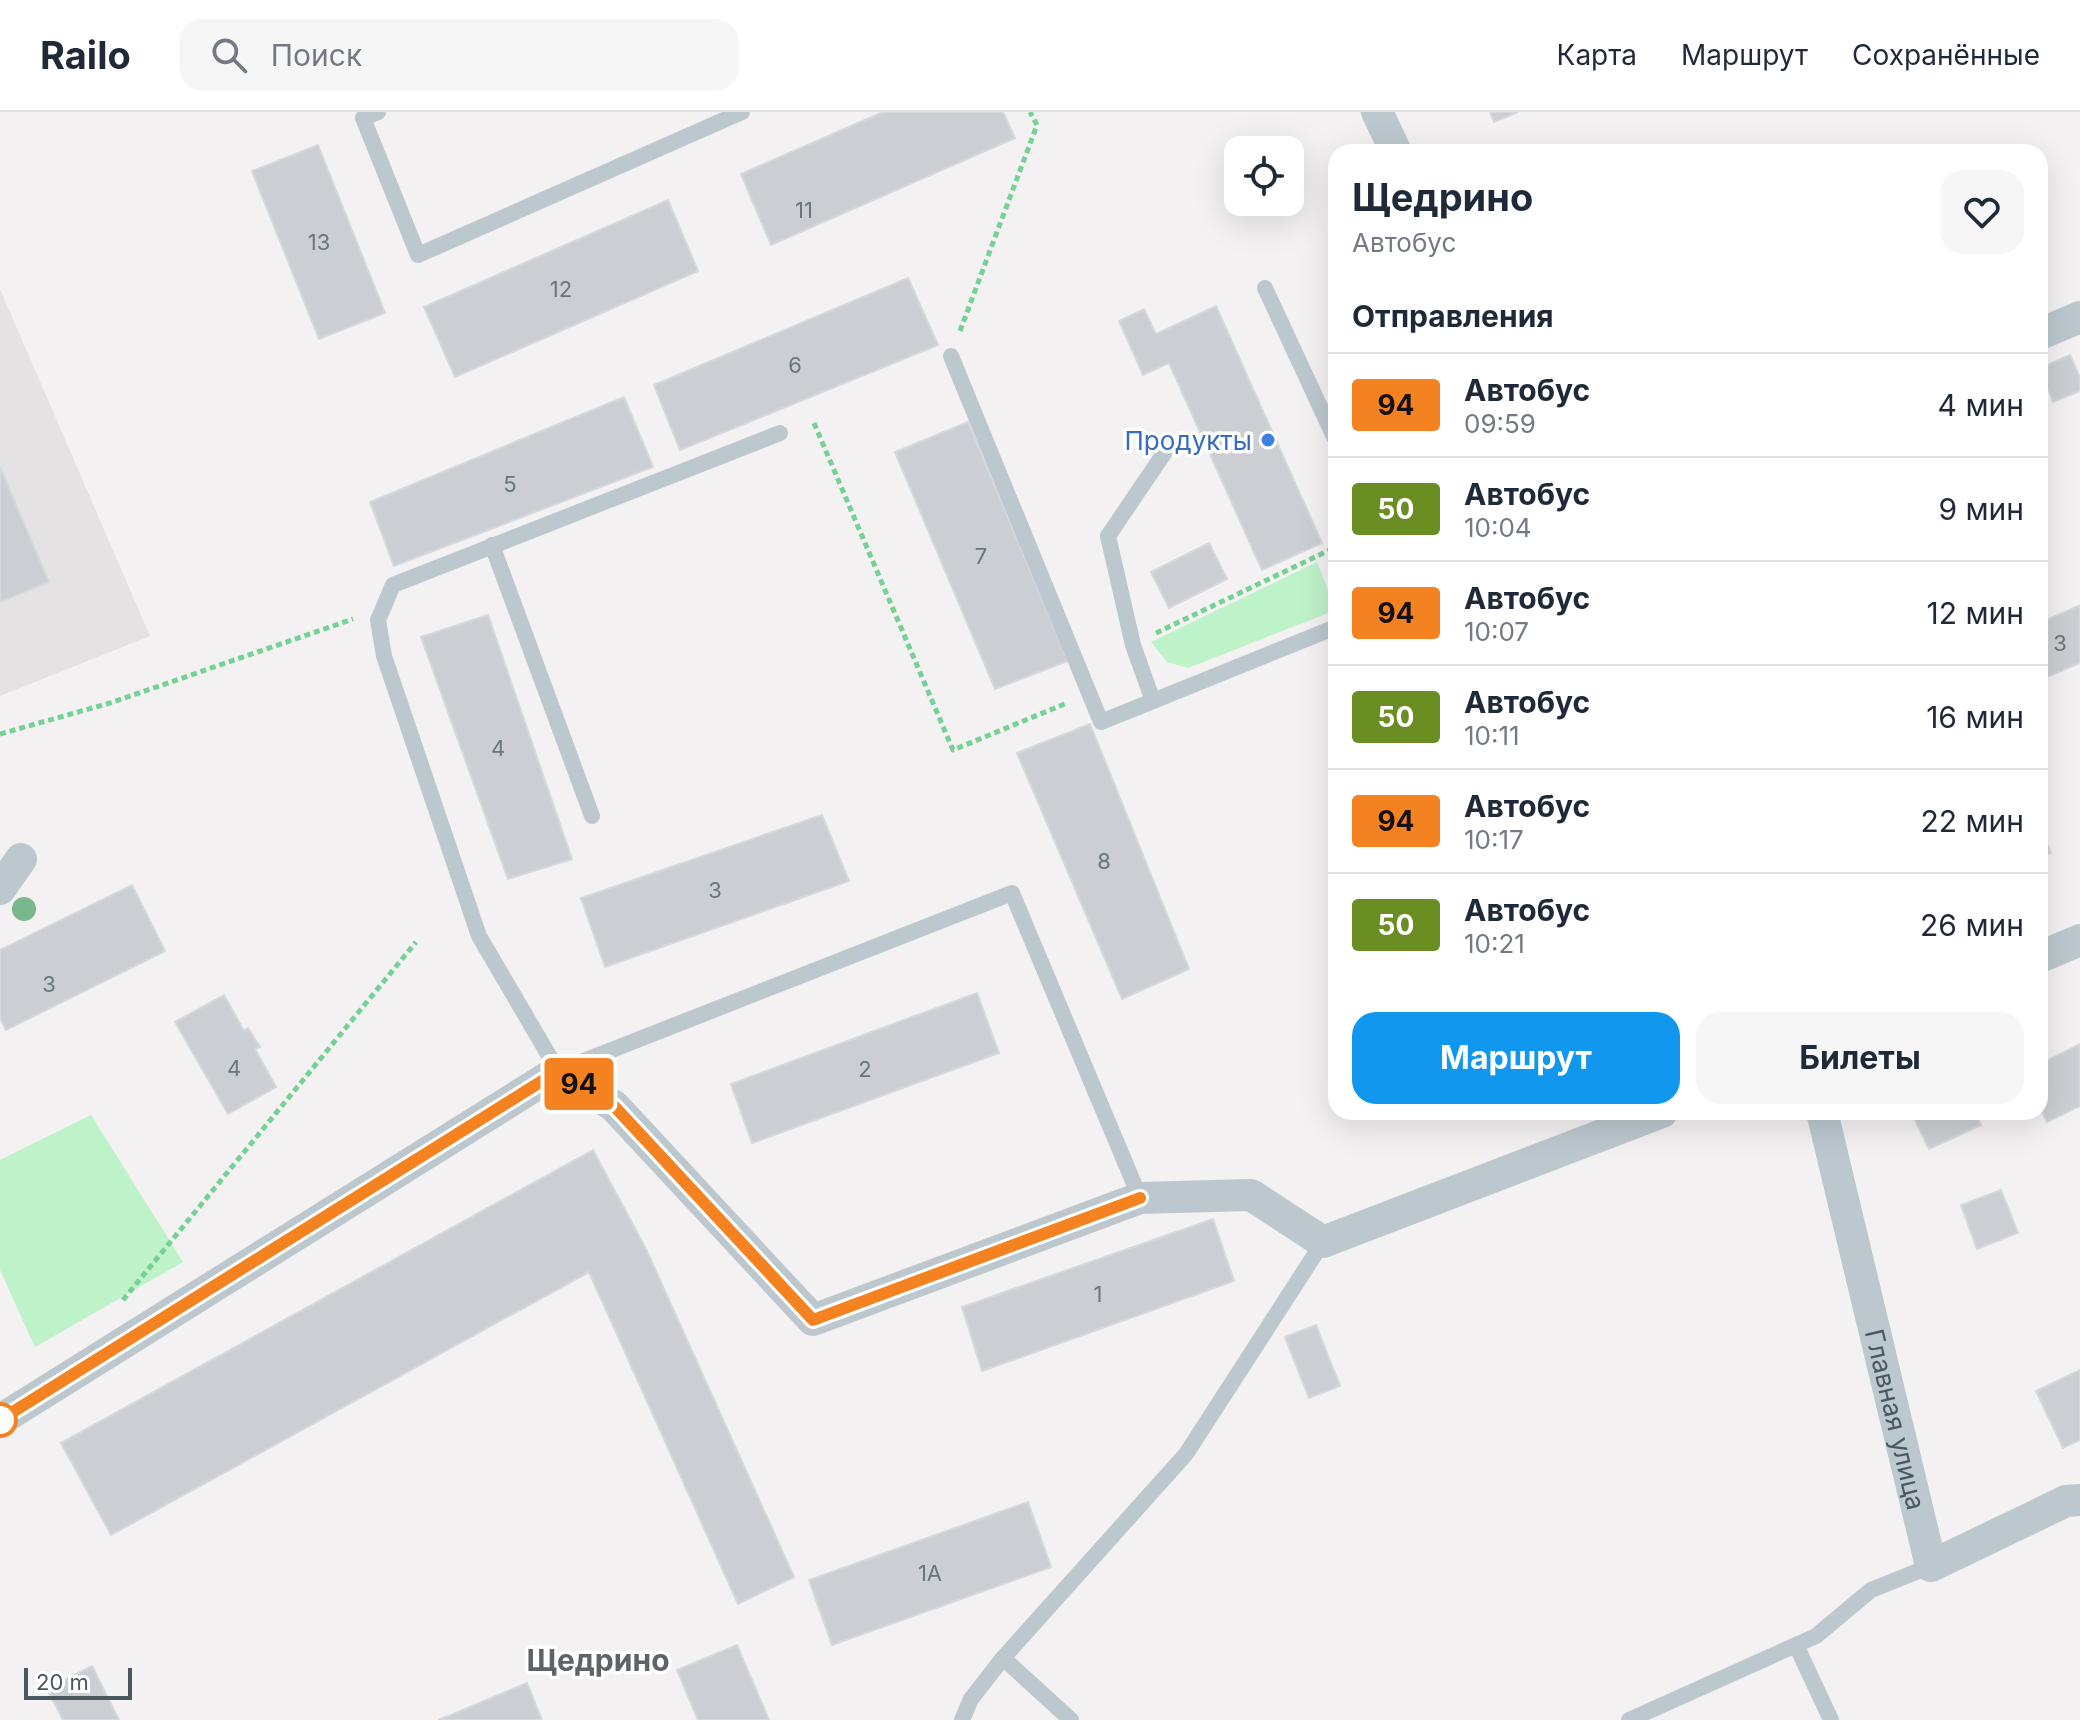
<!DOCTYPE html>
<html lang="ru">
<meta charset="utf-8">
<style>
body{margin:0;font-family:Inter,sans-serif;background:#f6f6f7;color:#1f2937;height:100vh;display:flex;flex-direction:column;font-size:30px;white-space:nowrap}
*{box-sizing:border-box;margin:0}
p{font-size:26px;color:#747a83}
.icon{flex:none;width:44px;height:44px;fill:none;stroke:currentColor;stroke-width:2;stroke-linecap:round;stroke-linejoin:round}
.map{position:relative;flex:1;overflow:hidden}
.sheet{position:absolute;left:1328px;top:32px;width:720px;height:976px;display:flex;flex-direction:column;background:#fff;border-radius:24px;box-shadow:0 8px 32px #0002}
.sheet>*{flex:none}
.badge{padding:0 16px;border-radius:6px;font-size:28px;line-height:52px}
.buttons{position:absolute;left:1224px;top:24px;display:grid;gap:16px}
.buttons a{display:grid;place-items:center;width:80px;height:80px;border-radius:16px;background:#fff;box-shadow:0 8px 32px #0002;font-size:40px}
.scale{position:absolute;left:24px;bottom:20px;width:108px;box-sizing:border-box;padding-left:8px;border:4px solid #48585f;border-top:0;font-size:22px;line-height:28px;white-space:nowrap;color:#48585f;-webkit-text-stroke:6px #fff;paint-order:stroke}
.map>.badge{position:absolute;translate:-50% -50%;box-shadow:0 0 0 4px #fff}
h2{padding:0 24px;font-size:30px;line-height:72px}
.round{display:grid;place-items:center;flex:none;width:84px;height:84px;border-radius:24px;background:#f6f6f7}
.headline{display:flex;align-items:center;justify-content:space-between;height:136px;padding:0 24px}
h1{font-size:38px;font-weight:700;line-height:60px}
.cta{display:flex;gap:16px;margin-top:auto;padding:16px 24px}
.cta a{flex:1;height:92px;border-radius:24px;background:#1197ed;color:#fff;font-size:32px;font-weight:700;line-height:92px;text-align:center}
.cta a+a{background:#f6f6f7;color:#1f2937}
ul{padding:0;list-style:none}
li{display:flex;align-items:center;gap:24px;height:104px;padding:0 24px;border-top:2px solid #e0e1e3}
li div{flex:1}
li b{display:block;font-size:30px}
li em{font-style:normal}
li .badge{min-width:88px;font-weight:700;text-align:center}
header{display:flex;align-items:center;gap:48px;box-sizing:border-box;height:112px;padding:0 40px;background:#fff;border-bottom:2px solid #e0e1e3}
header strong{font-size:38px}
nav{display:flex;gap:44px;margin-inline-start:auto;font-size:28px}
.search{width:560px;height:72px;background:#f6f6f7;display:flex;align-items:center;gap:20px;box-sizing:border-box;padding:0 28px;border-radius:24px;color:#747a83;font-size:30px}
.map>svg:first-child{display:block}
.education{fill:#e4e2e3}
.green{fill:#bef2c9}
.building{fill:#cbcfd3;stroke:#d5d8dc;stroke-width:2}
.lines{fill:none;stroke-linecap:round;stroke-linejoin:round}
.path{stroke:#75d294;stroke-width:5;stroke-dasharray:6 4;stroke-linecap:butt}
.lane{stroke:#bcc8ce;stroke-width:16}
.street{stroke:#bcc8ce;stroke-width:32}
.tree{fill:#78b68c}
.line-casing{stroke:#fff;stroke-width:18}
.line{stroke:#f58220;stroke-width:12}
.shop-dot{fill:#3f7fe0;stroke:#fff;stroke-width:3}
.stop-dot{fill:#fff;stroke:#f58220;stroke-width:4}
.labels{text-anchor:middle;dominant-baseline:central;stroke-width:7;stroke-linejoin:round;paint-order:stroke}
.number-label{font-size:22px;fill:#69767c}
.shop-label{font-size:26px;fill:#366cbe;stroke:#fff;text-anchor:end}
.street-label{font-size:26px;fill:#48585f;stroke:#fff}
.quarter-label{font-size:30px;font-weight:bold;fill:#5d6366;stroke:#fff}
</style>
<header>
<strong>Railo</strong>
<div class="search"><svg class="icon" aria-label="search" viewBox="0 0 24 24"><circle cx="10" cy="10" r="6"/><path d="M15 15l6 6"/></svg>Поиск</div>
<nav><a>Карта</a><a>Маршрут</a><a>Сохранённые</a></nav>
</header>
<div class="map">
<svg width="2080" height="1608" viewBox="0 0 2080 1608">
<rect width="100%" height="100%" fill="#f3f1f1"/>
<!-- education -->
<path class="education" d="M0,177L150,524L0,584Z"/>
<!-- green -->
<g class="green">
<path d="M1317,450L1336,498L1188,556L1167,550L1151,530Z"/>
<path d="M91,1003L183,1150L35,1235L0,1158V1048Z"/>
</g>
<!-- building -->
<g class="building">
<path d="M883,0H1003L1015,26L771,133L741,62Z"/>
<path d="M1490,0H1518L1494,10Z"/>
<path d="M318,33L385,201L319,227L252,59Z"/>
<path d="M668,88L698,159L455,265L424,195Z"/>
<path d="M908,166L938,233L680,338L654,273Z"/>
<path d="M1216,194L1322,431L1262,458L1169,251L1143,263L1119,209L1144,197L1156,222Z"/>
<path d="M2070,243L2080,266V279L2053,290L2040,256Z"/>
<path d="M624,285L653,355L394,454L370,390Z"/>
<path d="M968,310L1068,549L995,577L895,340Z"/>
<path d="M0,355L49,470L0,490Z"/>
<path d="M1209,431L1227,467L1169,496L1151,460Z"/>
<path d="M2080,493V551L2047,565L2040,551V511Z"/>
<path d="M488,503L572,747L508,767L421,525Z"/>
<path d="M1090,612L1189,857L1122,887L1017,641Z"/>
<path d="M822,703L849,769L605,855L581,786Z"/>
<path d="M2040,715L2051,741L2040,745Z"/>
<path d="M132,773L165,839L6,918L0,906V838Z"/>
<path d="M977,881L999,941L752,1031L731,972Z"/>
<path d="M224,883L244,919L248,916L260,935L255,937L276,975L228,1002L175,910Z"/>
<path d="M2080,932V994L2047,1010L2040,996V952Z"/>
<path d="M1911,1000H1975L1981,1013L1929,1037Z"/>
<path d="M593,1038L646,1137L794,1465L738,1492L589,1160L111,1423L61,1331Z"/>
<path d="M2001,1078L2018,1121L1977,1137L1961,1093Z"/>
<path d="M1213,1107L1234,1169L982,1259L962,1195Z"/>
<path d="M1316,1213L1340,1274L1309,1286L1285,1225Z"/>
<path d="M2080,1258V1328L2063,1336L2036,1279Z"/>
<path d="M1028,1390L1051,1455L832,1533L809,1468Z"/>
<path d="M737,1533L769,1608H698L677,1558Z"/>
<path d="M92,1554L119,1608H63L47,1577Z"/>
<path d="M527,1571L542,1608H438L451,1603Z"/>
</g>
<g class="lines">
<!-- path -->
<g class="path">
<path d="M960,219L1037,13L1030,0"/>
<path d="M814,311L953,638L1067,591"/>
<path d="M1156,521L1336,435"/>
<path d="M0,622L110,591L353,507"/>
<path d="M123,1188L416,830"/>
</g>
<!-- lane -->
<g class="lane">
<path d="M378,0L363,6L418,143L742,0"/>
<path d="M1265,176L1336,329"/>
<path d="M951,244L1101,610L1336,515"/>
<path d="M780,321L393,473L378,508L384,544L479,824L558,959L1012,781L1140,1086"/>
<path d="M492,433L592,704"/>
<path d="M1153,589L1133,533L1108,424L1165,340"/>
<path d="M1796,1533L1831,1608"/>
<path d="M1003,1546L1071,1608"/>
<path d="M962,1608L971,1587L1003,1546L1186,1342L1323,1130"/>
<path d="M1629,1608L1816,1524L1871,1478L1931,1454"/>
</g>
<!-- street -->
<g class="street">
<path d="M1377,0L1396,40"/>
<path d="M2040,222L2080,205"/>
<path d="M0,777L21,747"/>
<path d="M2040,845L2080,828"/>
<path id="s1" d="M1822,1000L1931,1454L2066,1389L2080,1388"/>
<path d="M0,1308L558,959L614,994L813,1208L1140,1086L1251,1083L1323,1130L1662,1000"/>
</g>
</g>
<!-- trees -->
<circle class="tree" cx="24" cy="797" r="12"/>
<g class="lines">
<defs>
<path id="line" d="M0,1308L558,959L614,994L813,1208L1140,1086"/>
</defs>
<!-- line casing -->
<use href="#line" class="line-casing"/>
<!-- line -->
<use href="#line" class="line"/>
</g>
<!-- markers -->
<circle class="shop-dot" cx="1268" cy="328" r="8"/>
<circle class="stop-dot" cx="0" cy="1308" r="16"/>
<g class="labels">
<!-- number labels -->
<g class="number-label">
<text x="804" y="98">11</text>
<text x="319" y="130">13</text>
<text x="561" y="177">12</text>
<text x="795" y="253">6</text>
<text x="510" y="372">5</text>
<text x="981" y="444">7</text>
<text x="2060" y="531">3</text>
<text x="498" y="636">4</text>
<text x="1104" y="749">8</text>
<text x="715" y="778">3</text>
<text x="49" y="872">3</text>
<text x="234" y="956">4</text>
<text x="865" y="957">2</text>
<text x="1098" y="1182">1</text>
<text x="930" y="1461">1А</text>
</g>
<!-- shop labels -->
<g class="shop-label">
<text x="1252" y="328">Продукты</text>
</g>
<!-- street labels -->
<g class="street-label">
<text stroke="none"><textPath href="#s1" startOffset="316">Главная улица</textPath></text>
</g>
<!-- quarter labels -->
<g class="quarter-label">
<text x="598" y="1548">Щедрино</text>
</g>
</g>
</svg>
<div class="buttons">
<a><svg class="icon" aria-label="locate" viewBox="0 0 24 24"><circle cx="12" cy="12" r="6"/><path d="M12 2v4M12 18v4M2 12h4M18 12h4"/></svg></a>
</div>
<div class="scale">20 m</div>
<b class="badge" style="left:579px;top:972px;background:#f58220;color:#111">94</b>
<section class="sheet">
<div class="headline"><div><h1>Щедрино</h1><p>Автобус</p></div><a class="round"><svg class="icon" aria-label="heart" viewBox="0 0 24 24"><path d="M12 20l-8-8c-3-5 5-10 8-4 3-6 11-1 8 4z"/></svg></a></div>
<h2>Отправления</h2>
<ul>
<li><span class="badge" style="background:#f58220;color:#111">94</span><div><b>Автобус</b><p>09:59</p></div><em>4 мин</em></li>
<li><span class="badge" style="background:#6b8e23;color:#fff">50</span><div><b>Автобус</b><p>10:04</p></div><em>9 мин</em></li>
<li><span class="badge" style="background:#f58220;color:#111">94</span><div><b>Автобус</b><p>10:07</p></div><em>12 мин</em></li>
<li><span class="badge" style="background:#6b8e23;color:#fff">50</span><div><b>Автобус</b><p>10:11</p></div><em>16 мин</em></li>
<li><span class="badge" style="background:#f58220;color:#111">94</span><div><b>Автобус</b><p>10:17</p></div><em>22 мин</em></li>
<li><span class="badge" style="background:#6b8e23;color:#fff">50</span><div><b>Автобус</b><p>10:21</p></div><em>26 мин</em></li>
</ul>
<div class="cta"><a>Маршрут</a><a>Билеты</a></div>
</section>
</div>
